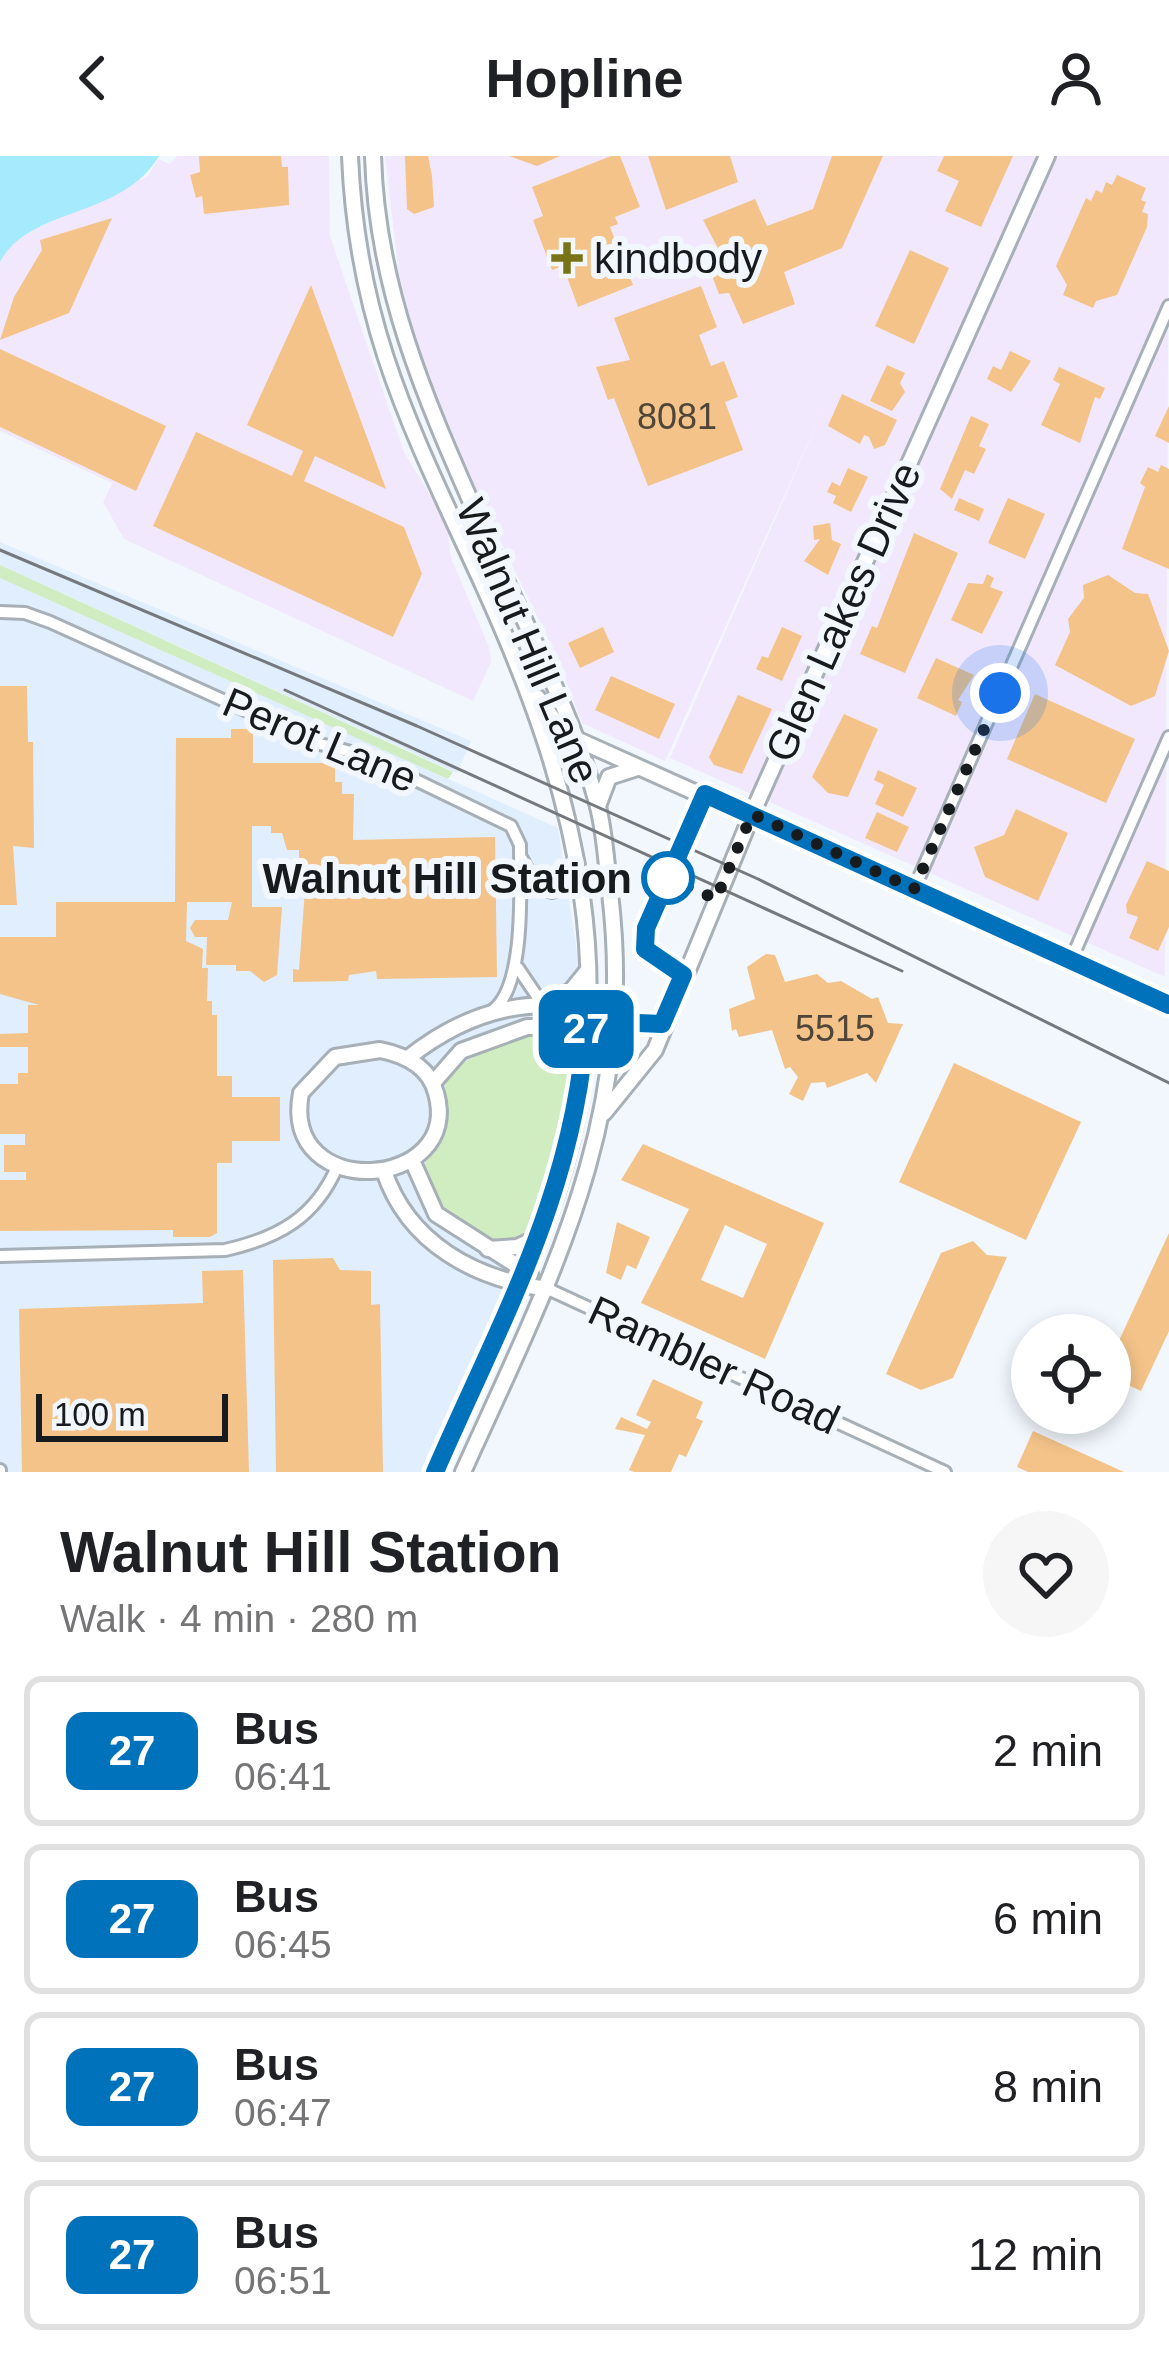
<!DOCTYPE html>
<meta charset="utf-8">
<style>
body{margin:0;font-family:Helvetica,sans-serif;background:#f6f6f6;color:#202124;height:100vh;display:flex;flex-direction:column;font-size:45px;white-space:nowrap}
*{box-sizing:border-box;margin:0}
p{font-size:39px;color:#757577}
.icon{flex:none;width:66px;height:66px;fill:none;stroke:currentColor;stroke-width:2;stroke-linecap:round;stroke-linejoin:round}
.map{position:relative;height:1316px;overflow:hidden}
.sheet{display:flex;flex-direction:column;background:#fff;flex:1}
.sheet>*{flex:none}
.badge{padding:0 24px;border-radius:18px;font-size:42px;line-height:78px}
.buttons{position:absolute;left:1011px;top:1158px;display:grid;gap:24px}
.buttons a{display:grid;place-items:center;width:120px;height:120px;border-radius:50%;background:#fff;box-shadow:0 6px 18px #0003;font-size:60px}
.scale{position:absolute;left:36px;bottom:30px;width:192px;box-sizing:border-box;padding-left:12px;border:6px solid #181b1e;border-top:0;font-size:33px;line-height:42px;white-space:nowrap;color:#181b1e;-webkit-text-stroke:9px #f2f7fd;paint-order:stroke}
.you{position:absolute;width:60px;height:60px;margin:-30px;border:9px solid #fff;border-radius:50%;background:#1a73e8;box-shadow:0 0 0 18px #1a73e833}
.map>.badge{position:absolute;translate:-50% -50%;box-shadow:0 0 0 6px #fff}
.round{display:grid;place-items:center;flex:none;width:126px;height:126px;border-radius:63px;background:#f6f6f6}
.overview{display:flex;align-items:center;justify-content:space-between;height:204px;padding:0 60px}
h1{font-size:57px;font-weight:800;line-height:90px}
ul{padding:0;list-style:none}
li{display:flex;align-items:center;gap:36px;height:150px;margin:0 24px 18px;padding:0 36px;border:6px solid #e0e0e0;border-radius:18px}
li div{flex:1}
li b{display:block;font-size:45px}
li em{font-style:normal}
li .badge{min-width:132px;font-weight:700;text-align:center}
header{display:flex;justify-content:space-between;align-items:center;height:156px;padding:0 60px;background:#fff;font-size:54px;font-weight:800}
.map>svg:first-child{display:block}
.commercial{fill:#f2e8fd}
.built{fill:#e0eefe}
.green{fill:#cfedc0}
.water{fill:#a5eafd}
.building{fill:#f3c389;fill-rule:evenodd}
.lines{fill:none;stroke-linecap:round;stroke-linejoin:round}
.street-casing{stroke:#a7afb7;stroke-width:16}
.secondary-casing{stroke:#a7afb7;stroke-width:20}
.street{stroke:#fff;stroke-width:10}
.secondary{stroke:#fff;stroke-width:14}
.tram{stroke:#75797d;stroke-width:3}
.line-casing{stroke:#fff;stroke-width:27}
.line{stroke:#0072bc;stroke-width:18}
.walk{stroke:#181b1e;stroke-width:12;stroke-dasharray:0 21.6}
.poi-dot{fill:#777316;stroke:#f2f7fd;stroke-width:4.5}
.stop-dot{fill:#fff;stroke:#0072bc;stroke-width:6}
.labels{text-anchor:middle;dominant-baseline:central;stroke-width:12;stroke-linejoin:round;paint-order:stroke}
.number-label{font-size:36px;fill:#4f4539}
.poi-label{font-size:42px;fill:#181b1e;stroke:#f2f7fd;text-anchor:start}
.street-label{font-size:42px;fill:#181b1e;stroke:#f2f7fd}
.stop-label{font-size:42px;font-weight:bold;fill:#181b1e;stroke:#f2f7fd;text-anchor:end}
</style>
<header><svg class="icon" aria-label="back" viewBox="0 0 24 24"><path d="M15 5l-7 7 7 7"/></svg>Hopline<svg class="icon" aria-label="person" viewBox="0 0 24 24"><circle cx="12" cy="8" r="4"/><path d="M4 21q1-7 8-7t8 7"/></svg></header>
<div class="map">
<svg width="1169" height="1316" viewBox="0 0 1169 1316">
<rect width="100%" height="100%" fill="#f2f7fd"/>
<!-- commercial -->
<g class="commercial">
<path d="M177,0H329L330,80L348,133L404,296L447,367L451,402L489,491L491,506L473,545L124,383L103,346L112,327L0,275V106L12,84L148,20L158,3L170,8Z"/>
<path d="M385,0H1169L1165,821L670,602L826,247L665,605L582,567L556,499L454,290L419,196L399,119Z"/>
</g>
<!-- built -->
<g class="built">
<path d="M0,386L471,585L457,617L0,409Z"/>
<path d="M0,422L558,672L578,802L577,889L535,1065L425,1316H0Z"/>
</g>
<!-- green -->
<g class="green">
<path d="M0,409L453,616L448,623L0,422Z"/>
<path d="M553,876L580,877C571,936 568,1015 536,1066C506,1113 433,1061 425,1020C421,1001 441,989 446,972C452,952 442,936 446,917L500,886Z"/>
</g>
<!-- water -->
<path class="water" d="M0,0H159C122,63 30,50 0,106Z"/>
<!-- building -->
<g class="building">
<path d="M199,0H281L282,11H288L289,49L204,58L202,40L196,42L190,19L200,16Z"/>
<path d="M405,0H428L432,20L434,51L414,58L407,53Z"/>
<path d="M509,0H560L537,10Z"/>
<path d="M611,0H620L640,51L615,61L618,68L610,71L633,129L578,151L563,110L552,114L533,64L543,60L532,31Z"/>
<path d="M648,0H730L738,26L666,54Z"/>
<path d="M832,0H883L842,92L784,116L795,148L743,168L729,137L719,138L705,102L720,96L703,64L755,43L767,70L813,53Z"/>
<path d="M944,0H1013L981,71L945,55L959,25L937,15Z"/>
<path d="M1117,19L1146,32L1141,44L1146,46L1142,56L1148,58L1147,71L1117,139L1096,145L1093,152L1063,139L1067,129L1056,110L1086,42L1091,45L1096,34L1102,37L1106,26L1112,29Z"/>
<path d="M112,62L69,157L0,184L14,141L42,94L40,84Z"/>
<path d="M910,94L949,112L914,188L875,170Z"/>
<path d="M311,129L386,333L315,300L304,325L404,371L422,418L393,481L153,370L196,276L292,320L303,295L247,269Z"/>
<path d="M701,130L717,171L699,179L711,210L724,205L738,241L725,246L743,294L648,330L614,242L608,244L596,211L630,204L614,162Z"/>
<path d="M0,193L166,270L136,335L0,271Z"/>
<path d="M1010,195L1031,205L1011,236L987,223L993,210L1001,214Z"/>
<path d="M887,209L905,217L900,227L905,236L892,255L870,245Z"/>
<path d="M1059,211L1105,232L1100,243L1095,241L1080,287L1041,269L1060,228L1053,224Z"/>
<path d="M842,238L897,264L885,289L874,293L869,281L864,279L860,288L828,270Z"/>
<path d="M1169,250V287L1155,280Z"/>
<path d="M971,260L989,268L979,290L986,293L974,318L965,314L952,343L940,333Z"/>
<path d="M1161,309L1169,313V413L1122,393L1145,331L1140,327L1148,311L1158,316Z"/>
<path d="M848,312L868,321L851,356L833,347L836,340L827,336L832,326L840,330Z"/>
<path d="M959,342L984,353L979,365L954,354Z"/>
<path d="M1008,342L1045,358L1025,403L988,387Z"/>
<path d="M830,367L832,384L841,388L828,419L804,405L820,383L814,384L813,370Z"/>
<path d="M914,377L958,397L905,517L860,498L872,470L877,472Z"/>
<path d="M987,418L994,422L990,431L1003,436L982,478L951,464L968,427L983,428Z"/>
<path d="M1108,419L1135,437L1148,438L1169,495L1155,540L1131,550L1055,509L1070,476L1068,463L1084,442L1083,429Z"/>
<path d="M603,471L614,496L580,512L568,487Z"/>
<path d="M782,471L802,480L782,525L756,513L762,500L768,502Z"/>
<path d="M936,502L974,519L958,544L962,546L956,560L917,542Z"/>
<path d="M611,520L675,548L659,583L595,554Z"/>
<path d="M0,530H27L28,586H33L34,692L13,690L17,749H0Z"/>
<path d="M1035,538L1135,583L1106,647L1007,603Z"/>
<path d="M738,539L772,553L742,618L714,609L709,601Z"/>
<path d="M844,558L878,573L848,641L828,637L812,621Z"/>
<path d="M231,573H253V607H335V626H342V638H354L353,684L495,681L497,821L377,823L376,815L349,819L348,825L293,826V813L299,814L306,720L331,718H299V694H287L282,677H271V670H252V751H282L277,819L264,826L250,815H236V809H206L207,781H195L190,772L195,764H228L232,746H187L186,785L203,793L202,812H208L207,845H212V859H217V920H232V941H280V985H232V1007H217V1077L210,1081H173V1074L0,1075V1024H26V1016H4V989H25V978H0V928H18V917H28V891H0V878L28,877V849H39L0,838V781H56V746H175L176,582H231Z"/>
<path d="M878,614L917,632L903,661L875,648L884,629L874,624Z"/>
<path d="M1016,653L1068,677L1038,745L985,721L974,691L1004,679Z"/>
<path d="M877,656L909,671L897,696L865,682Z"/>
<path d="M1147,705L1169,715V771L1158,795L1129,782L1138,761L1127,757L1126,749Z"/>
<path d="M766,798L775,799L785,826L817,818L828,827L841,825L872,843L878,841L888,867L903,868L876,927L867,917L827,932L825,926L811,927L803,945L789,938L798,921L790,911L785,913L772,874L739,881L736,873L732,875L729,853L755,843L747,811Z"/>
<path d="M954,907L1081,966L1026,1084L899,1026Z"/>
<path d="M643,988L824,1067L765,1203L641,1147L689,1053L621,1024ZM725,1069L767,1088L743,1142L701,1124Z"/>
<path d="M617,1066L650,1081L636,1113L627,1109L621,1124L606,1117Z"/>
<path d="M1169,1077V1175L1141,1235L1110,1221V1204Z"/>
<path d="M973,1085L987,1099L1007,1101L953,1222L921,1234L886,1218L941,1097Z"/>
<path d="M333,1102L340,1114L371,1115V1149L380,1148L383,1316H276L273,1104Z"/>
<path d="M243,1114L249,1316H22L19,1153L203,1147L202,1115Z"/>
<path d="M653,1223L703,1246L696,1262L703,1265L686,1301L679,1298L671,1316H634L629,1314L645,1279L615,1273L621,1261L647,1273L651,1266L636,1259Z"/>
<path d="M1033,1275L1124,1316H1028L1017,1311Z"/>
</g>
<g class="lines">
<defs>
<g id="street">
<path d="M0,456L25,457L50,466L320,588L366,600L511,670L520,689C520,730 526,831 492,855"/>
<path d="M522,703L536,730L552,736L564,730L574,704"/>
<path d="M914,733L1169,150"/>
<path d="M1071,804L1169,581"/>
<path d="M518,812L543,849"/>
<path d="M0,1100L225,1094C278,1082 315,1062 337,1011"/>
<path d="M548,1133L945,1316"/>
<path d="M0,1314V1316"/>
</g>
<g id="secondary">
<path d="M350,0C357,173 413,276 483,429C577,636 630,835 549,1059C518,1147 473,1231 435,1316"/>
<path d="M373,0C377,143 433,259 489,387C526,472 573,557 597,647C605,675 606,707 610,737C637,962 552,1119 463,1316"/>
<path d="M537,541L563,576L576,583L1169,849"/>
<path d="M598,650L609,621L637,612"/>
<path d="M546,847L571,835L588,814"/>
<path d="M380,894C405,899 429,910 436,937C464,1034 280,1048 301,937L335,901Z"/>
<path d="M408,902C467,855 543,831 614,866"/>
<path d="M433,927L461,895L527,871L662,869"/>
<path d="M604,957L655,894L752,658L1047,0"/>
<path d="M412,1004L436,1058L530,1118"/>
<path d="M384,1015C408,1087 474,1123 548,1133"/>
<path d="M488,1093L517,1091L541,1080"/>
</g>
</defs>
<!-- street casing -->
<use href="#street" class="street-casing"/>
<!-- secondary casing -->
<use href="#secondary" class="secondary-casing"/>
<!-- street -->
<use href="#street" class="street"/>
<!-- secondary -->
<use href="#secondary" class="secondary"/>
<!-- tram -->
<g class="tram">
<path d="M0,394L417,570L758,723L1169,927"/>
<path d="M285,534L902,815"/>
</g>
</g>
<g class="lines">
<defs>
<path id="line" d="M435,1316C503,1160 579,1028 587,853L614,866L662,868L683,819L645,793L646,772L705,638L1169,849"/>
</defs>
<!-- line casing -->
<use href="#line" class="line-casing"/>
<!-- line -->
<use href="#line" class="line"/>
<!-- walk -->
<path class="walk" d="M668,722L716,743L752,658L914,733L1000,537"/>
</g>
<!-- markers -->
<path class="poi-dot" d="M561 84h12v12h12v12h-12v12h-12v-12h-12v-12h12z"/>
<circle class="stop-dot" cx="668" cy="722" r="24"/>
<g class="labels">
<!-- number labels -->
<g class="number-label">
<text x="677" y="260">8081</text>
<text x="835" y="872">5515</text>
</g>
<!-- poi labels -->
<g class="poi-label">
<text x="594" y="102">kindbody</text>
</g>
<!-- street labels -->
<g class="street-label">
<text transform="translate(843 456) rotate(-66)">Glen Lakes Drive</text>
<text transform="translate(528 485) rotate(67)">Walnut Hill Lane</text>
<text transform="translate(320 584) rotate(23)">Perot Lane</text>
<text transform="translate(714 1209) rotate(25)">Rambler Road</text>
</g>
<!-- stop labels -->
<g class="stop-label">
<text x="632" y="722">Walnut Hill Station</text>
</g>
</g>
</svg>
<div class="buttons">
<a><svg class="icon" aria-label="locate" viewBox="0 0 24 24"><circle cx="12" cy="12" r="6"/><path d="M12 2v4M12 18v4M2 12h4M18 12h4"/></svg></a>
</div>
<div class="scale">100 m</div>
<div class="you" style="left:1000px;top:537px"></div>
<b class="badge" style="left:586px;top:873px;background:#0072bc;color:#fff">27</b>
</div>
<section class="sheet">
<div class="overview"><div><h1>Walnut Hill Station</h1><p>Walk · 4 min · 280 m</p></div><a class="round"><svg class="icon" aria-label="heart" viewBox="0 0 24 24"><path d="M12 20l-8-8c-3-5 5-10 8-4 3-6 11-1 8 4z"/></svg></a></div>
<ul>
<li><span class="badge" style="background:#0072bc;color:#fff">27</span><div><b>Bus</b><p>06:41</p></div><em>2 min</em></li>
<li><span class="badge" style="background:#0072bc;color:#fff">27</span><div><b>Bus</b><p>06:45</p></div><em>6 min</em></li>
<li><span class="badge" style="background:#0072bc;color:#fff">27</span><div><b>Bus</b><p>06:47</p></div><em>8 min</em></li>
<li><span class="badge" style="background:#0072bc;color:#fff">27</span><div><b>Bus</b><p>06:51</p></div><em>12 min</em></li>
</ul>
</section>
